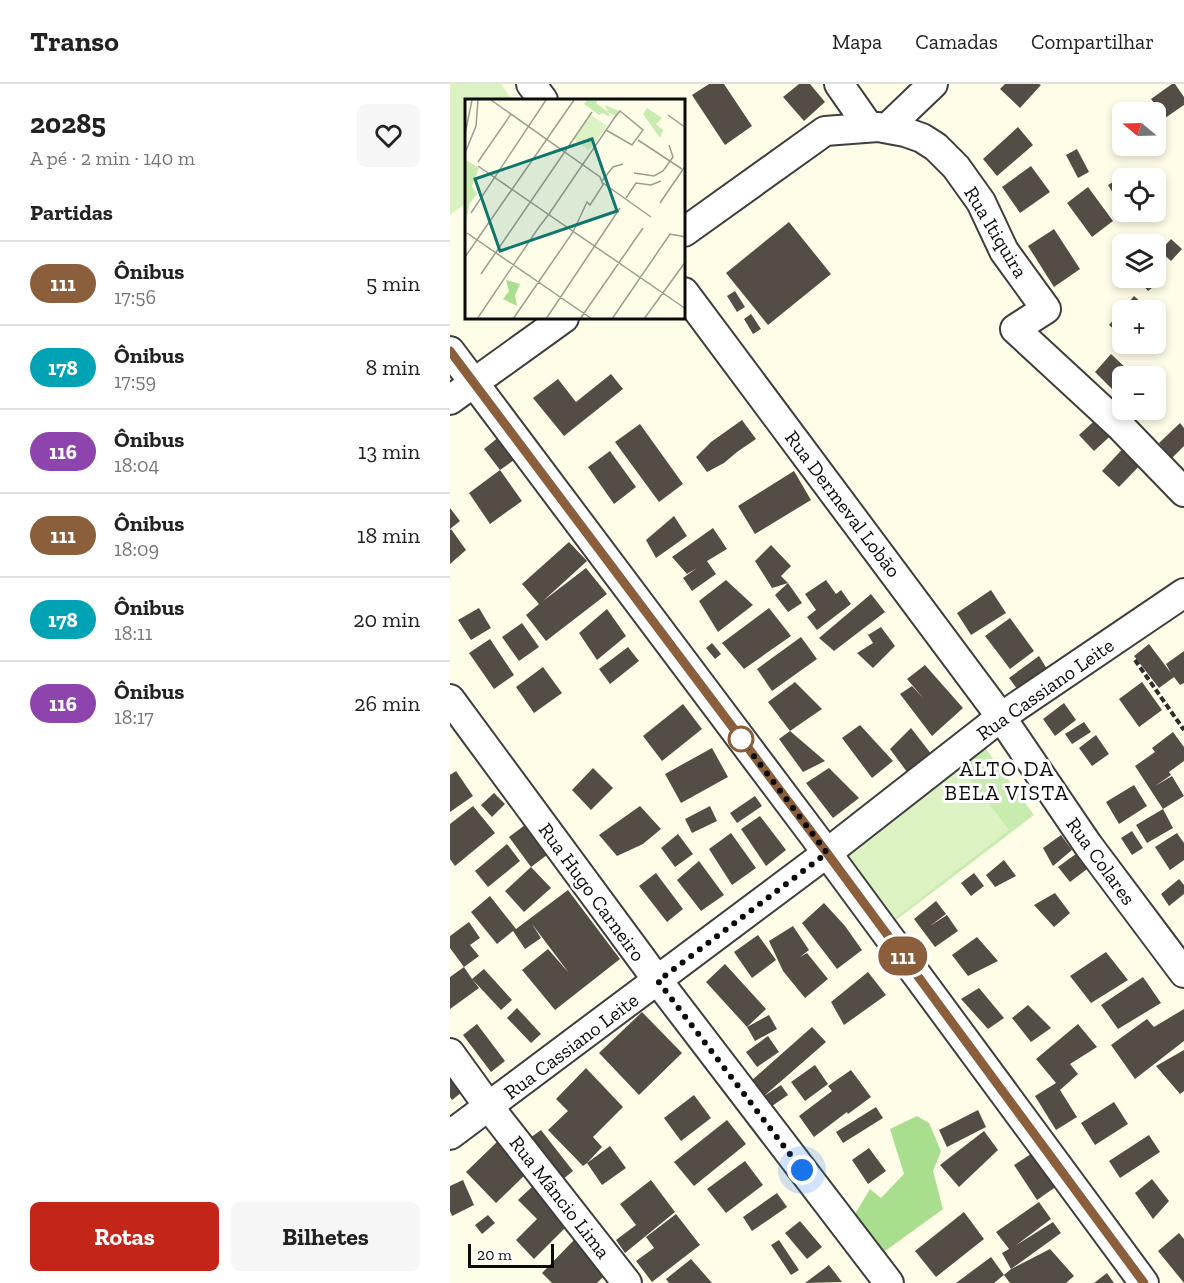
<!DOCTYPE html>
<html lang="pt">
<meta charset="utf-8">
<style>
body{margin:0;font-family:"Zilla Slab",serif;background:#f6f6f6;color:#222;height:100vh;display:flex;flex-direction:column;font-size:22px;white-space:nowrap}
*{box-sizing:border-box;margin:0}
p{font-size:20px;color:#767676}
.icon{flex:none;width:33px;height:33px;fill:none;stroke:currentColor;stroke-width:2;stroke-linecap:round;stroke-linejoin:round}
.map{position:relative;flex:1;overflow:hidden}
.panel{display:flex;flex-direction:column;background:#fff;width:450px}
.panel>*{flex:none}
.badge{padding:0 12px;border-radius:20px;font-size:21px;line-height:39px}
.needle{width:39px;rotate:289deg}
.tools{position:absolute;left:662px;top:18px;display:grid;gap:12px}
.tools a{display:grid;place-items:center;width:54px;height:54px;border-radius:9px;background:#fff;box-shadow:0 3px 9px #0003;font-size:30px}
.scale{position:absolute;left:18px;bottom:15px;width:86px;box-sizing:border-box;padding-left:6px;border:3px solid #0b0b0b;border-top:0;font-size:16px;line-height:21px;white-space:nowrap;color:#0b0b0b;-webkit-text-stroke:4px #fff;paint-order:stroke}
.you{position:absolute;width:30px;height:30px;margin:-15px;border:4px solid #fff;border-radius:50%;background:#1a73e8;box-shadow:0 0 0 9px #1a73e833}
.map>.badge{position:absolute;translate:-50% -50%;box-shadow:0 0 0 3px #fff}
h2{padding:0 30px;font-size:22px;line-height:54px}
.round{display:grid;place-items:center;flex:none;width:63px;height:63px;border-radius:9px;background:#f6f6f6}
.overview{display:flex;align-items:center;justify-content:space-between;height:102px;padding:0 30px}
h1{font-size:28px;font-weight:800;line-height:45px}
.cta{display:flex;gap:12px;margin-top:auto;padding:12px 30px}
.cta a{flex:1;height:69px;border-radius:9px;background:#c42519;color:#fff;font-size:24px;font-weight:800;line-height:69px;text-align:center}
.cta a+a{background:#f6f6f6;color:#222}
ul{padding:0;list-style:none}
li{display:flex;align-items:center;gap:18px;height:84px;padding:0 30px;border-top:2px solid #e0e0e0}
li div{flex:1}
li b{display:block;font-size:22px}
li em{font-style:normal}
li .badge{min-width:66px;font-weight:700;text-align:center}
header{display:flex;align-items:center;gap:36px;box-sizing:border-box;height:84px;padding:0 30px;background:#fff;border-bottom:2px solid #e0e0e0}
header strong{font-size:28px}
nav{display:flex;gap:33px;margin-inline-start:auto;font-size:21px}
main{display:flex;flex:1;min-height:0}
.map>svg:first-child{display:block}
.green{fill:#c8ecaf}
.forest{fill:#a8de8e}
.pitch{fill:#dcf2c2}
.building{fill:#544d46}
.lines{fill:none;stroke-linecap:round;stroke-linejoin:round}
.minor-casing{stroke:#3e3e3e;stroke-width:32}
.path{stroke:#2d2d2d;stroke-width:4;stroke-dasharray:6 3;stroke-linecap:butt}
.minor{stroke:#fff;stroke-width:28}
.line-casing{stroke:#fff;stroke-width:14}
.line{stroke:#8b5e3c;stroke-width:9}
.walk{stroke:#0b0b0b;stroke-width:6;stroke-dasharray:0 10.8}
.stop-dot{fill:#fff;stroke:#8b5e3c;stroke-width:3}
.labels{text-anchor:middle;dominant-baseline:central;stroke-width:6;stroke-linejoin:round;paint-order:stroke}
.street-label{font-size:20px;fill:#0b0b0b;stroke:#fff}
.neighbourhood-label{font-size:21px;letter-spacing:1.5px;fill:#0b0b0b;stroke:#fff}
.inset-road{fill:none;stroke:#9d9c90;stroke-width:1.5}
.view{fill:#0f766e;fill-opacity:0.15;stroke:#0f766e;stroke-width:3}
.inset-edge{fill:none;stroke:#0b0b0b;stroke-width:3}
</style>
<header>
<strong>Transo</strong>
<nav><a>Mapa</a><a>Camadas</a><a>Compartilhar</a></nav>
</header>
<main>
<section class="panel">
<div class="overview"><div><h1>20285</h1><p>A pé · 2 min · 140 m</p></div><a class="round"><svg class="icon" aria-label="heart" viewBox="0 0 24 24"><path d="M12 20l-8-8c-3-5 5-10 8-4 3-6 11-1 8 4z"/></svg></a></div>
<h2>Partidas</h2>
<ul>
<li><span class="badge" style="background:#8b5e3c;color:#fff">111</span><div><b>Ônibus</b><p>17:56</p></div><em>5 min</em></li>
<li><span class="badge" style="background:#00a3b4;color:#fff">178</span><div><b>Ônibus</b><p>17:59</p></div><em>8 min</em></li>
<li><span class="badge" style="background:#8e44ad;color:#fff">116</span><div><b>Ônibus</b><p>18:04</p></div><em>13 min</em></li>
<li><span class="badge" style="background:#8b5e3c;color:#fff">111</span><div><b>Ônibus</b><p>18:09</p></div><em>18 min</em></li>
<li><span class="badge" style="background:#00a3b4;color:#fff">178</span><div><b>Ônibus</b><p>18:11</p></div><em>20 min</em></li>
<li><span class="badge" style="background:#8e44ad;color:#fff">116</span><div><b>Ônibus</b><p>18:17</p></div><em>26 min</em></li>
</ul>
<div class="cta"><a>Rotas</a><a>Bilhetes</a></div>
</section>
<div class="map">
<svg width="734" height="1199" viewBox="0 0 734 1199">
<rect width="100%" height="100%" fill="#fffde8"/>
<!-- green -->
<path class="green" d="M533,661L584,731L438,842L386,773Z"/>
<!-- forest -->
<path class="forest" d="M467,1032L479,1039L491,1067L483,1087L493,1125L431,1170L407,1143L405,1130L420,1105L431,1114L454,1090L440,1045Z"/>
<!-- pitch -->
<g class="pitch">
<path d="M0,0H51L62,16H16V119L0,131Z"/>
<path d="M511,683L559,746L440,838L392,775Z"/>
</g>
<!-- building -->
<g class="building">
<path d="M259,0H274L302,42L275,61L242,11Z"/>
<path d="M349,0H360L375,18L354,37L333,13Z"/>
<path d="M555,0H589L591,1L570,24L550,5Z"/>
<path d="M722,0H725L734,13V21L715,34L701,15Z"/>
<path d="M568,43L583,61L547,92L533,75Z"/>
<path d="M627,65L639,88L628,94L616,71Z"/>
<path d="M581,82L600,108L570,129L552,103Z"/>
<path d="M673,92L675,94H672V124L658,101Z"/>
<path d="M638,103L663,137L642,153L617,119Z"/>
<path d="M339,138L381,190L318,241L276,189Z"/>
<path d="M604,145L630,185L604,203L578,162Z"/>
<path d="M721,155L732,165L721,177L710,167Z"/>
<path d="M705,180L716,193L698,207L687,194H705Z"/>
<path d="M285,207L295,223L287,228L277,212Z"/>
<path d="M684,212L700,226H672V252L659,241Z"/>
<path d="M301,230L311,245L303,250L294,235Z"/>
<path d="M661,270L679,287L662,305L645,288Z"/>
<path d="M161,290L173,305L114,352L83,314L108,295L126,318Z"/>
<path d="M654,328L668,345L644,367L629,351Z"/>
<path d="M292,336L306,355L287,368L274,379L257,388L246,373L261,358Z"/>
<path d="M730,339L734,344V362L722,374L709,359Z"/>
<path d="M190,340L233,400L209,418L165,358Z"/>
<path d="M50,352L67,374L50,386L72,417L40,440L19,409L50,386L34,365Z"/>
<path d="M679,358L697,374L669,403L652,387Z"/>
<path d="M160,367L186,403L164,420L138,383Z"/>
<path d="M344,387L361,416L305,450L288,422Z"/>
<path d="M0,424L10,437L0,445Z"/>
<path d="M224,432L237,452L206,474L196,456Z"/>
<path d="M263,444L277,465L257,477L266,490L242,507L233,494L247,484L237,490L222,473Z"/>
<path d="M1,445L16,466L0,480V446Z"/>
<path d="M119,458L137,477L93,517L136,484L157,510L96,557L76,531L89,520L72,500Z"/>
<path d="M321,461L341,482L331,492L338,499L322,504L305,477Z"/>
<path d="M276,496L303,521L268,548L249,517Z"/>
<path d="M376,496L386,510L391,506L401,520L367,546L357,533L366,526L355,510Z"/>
<path d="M338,499L352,519L338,528L325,511Z"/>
<path d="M541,506L556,529L521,551L507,529Z"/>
<path d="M421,510L435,528L384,567L369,554Z"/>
<path d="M29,524L41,544L21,556L8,536Z"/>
<path d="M319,524L341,552L294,585L272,559Z"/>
<path d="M157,525L176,552L147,576L129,549Z"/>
<path d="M560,534L584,567L560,585L535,552Z"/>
<path d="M72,539L89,563L69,577L52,553Z"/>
<path d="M431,543L445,562L423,584L407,569L423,559L418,551Z"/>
<path d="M351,553L367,575L322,607L307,585Z"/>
<path d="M40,555L64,591L44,605L19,569Z"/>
<path d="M262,559L271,570L265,575L256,564Z"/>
<path d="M699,560L721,589L716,580L734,567V599L730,601L724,593L709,604L684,572Z"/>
<path d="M178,563L189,577L160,600L149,585Z"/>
<path d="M589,572L597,585L568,606L559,594Z"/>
<path d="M475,581L513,624L482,652L450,610L462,602L474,615L457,595Z"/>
<path d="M93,583L112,609L84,629L66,603Z"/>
<path d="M345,598L372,625L340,647L318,618Z"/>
<path d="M692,598L712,626L689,643L669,615Z"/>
<path d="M614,619L626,636L605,652L593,635Z"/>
<path d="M233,620L252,645L212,677L193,652Z"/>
<path d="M634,638L641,648L622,660L615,650Z"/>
<path d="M410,641L443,677L422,694L392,654Z"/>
<path d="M461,644L482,671L460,692L440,665Z"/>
<path d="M340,647L375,677L353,688L329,655Z"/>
<path d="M723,648L734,663V677L719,688L721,691L705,702L722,692L734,712L713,725L685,682L705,668L702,664Z"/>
<path d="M646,651L659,670L642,682L629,664Z"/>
<path d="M262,664L278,693L231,719L215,690Z"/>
<path d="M143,684L163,704L141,726L122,706Z"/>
<path d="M379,684L409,714L383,734L356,699Z"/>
<path d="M6,687L23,712L0,728V691Z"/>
<path d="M684,701L697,722L669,740L656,718Z"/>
<path d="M44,709L55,720L42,733L31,721Z"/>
<path d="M305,712L312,722L287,739L280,729Z"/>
<path d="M23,722L45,749L5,782L0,775V740Z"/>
<path d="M190,722L211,745L193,760L167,772L149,751Z"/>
<path d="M260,722L267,737L242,749L235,735Z"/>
<path d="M713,725L723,744L697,759L686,741Z"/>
<path d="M310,732L336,766L316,782L291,745Z"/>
<path d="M75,741L97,771L81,783L59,753Z"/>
<path d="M682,747L693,764L682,771L671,754Z"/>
<path d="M281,749L306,784L282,801L259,765Z"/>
<path d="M727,749L734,759V776L720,786L705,763Z"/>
<path d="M228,750L243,770L225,783L211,764Z"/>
<path d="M611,751L622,766L603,782L593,764Z"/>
<path d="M57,760L70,777L38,803L25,787Z"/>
<path d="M634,764L645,779L620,798L608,783Z"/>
<path d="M554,776L566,792L545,803L536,791Z"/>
<path d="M249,777L274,811L251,827L227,796Z"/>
<path d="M81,783L101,804L74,828L55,807Z"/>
<path d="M206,789L233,825L217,838L189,802Z"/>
<path d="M524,789L534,802L521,812L511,799Z"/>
<path d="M729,795L734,801V810L719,822L711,810Z"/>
<path d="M118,806L170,875L105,926L72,886L98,865L119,889L82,840L91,854L75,865L63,847L47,860L21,828L40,812L66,845Z"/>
<path d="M605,809L620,829L604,843L584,821Z"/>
<path d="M486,817L496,830L480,842L497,831L508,847L485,863L464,835Z"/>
<path d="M374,819L395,842L412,866L387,885L352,839Z"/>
<path d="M19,838L30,854L20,861L29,872L14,883L0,864V852Z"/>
<path d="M343,842L359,866L350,873L357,869L378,895L355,914L333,887L319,857Z"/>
<path d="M308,851L326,876L302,894L284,868Z"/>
<path d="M527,853L548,877L518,892L502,871Z"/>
<path d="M656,868L678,896L641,919L620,892Z"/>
<path d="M275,880L316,925L297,943L319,931L327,945L305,957L297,943L256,898Z"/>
<path d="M14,883L22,895L34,885L62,916L51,926L22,895L29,904L0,925V893Z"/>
<path d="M418,888L436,911L394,941L381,918Z"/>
<path d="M693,893L711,919L668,945L651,921Z"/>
<path d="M529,904L554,934L538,945L511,915Z"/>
<path d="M578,921L601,944L581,958L562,934Z"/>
<path d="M67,924L91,950L81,959L57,934Z"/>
<path d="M734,925V957L685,995L661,961L697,935L704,943Z"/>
<path d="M192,928L232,969L189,1011L149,969Z"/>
<path d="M27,940L55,977L41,988L13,951Z"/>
<path d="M628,940L647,963L620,980L628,990L610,1006L627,1033L606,1046L585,1012L606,999L586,975Z"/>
<path d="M362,943L376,958L314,1012L301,997Z"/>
<path d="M318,952L329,968L307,983L296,968Z"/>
<path d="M734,966V1007L730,1010L706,982Z"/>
<path d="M365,981L378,1000L355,1017L341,998Z"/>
<path d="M136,984L173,1023L143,1053L152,1063L137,1079L160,1062L176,1084L152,1101L137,1079L133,1082L98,1046L118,1027L106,1015Z"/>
<path d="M0,986L16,1005L2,1016L0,1013Z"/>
<path d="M401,986L421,1013L398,1030L397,1028L364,1053L349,1032L382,1007L378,1002Z"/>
<path d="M331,1001L338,1011L322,1022L314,1012Z"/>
<path d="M244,1011L261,1034L231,1057L214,1034Z"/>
<path d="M664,1018L678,1040L645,1061L631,1039Z"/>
<path d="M426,1023L433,1034L393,1059L386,1048Z"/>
<path d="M528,1026L536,1043L497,1063L489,1046Z"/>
<path d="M277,1036L296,1060L244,1102L224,1078Z"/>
<path d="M91,1046L123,1087L112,1096L80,1054Z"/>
<path d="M534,1047L548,1066L509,1103L490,1081Z"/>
<path d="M699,1051L710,1068L670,1094L659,1077Z"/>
<path d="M48,1057L78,1088L46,1119L16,1088Z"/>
<path d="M419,1064L436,1087L418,1100L402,1076Z"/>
<path d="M584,1068L607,1102L587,1116L564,1081Z"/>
<path d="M295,1077L313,1101L276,1129L257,1105Z"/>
<path d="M702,1095L719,1117L703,1135L685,1109Z"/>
<path d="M13,1096L24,1121L2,1132L0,1127V1102Z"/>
<path d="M201,1096L225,1128L175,1169L166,1156L186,1141L170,1120Z"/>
<path d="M84,1101L118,1141L84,1175L66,1156L87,1135L68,1116Z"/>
<path d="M327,1109L337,1123L302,1147L293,1133Z"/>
<path d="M589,1118L601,1135L565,1162L603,1138L611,1149L561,1185L600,1165L624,1192L616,1199H560L554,1191L561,1185L552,1169L559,1165L546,1148Z"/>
<path d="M514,1128L534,1155L486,1193L465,1167Z"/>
<path d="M226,1130L250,1161L202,1198L186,1177L204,1164L196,1153Z"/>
<path d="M38,1131L45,1139L32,1150L25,1141Z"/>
<path d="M350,1137L372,1163L357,1175L335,1149Z"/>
<path d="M729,1149L734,1155V1199L708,1167Z"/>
<path d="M124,1156L157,1189L147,1199H102L92,1189Z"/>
<path d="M329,1156L349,1186L341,1191L321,1161Z"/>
<path d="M541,1173L554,1191L544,1199H506Z"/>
<path d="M241,1175L262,1199H219L216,1195Z"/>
<path d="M379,1181L392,1198L355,1199Z"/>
<path d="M657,1189L664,1199H644Z"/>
</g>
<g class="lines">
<defs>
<g id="minor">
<path d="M81,0L93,16"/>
<path d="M389,0L419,43"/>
<path d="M437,44L483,0"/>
<path d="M234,148L375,47L428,43L455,48L472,54L486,63L506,83L531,118L554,167L596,225L565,245L670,342L734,408"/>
<path d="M234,208L551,633L638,761L734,889"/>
<path d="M0,267L377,769L694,1199"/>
<path d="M0,316L114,234"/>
<path d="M0,615L208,897L439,1199"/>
<path d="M0,969L39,1023L177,1199"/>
<path d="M0,1051L377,769L551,633L734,509"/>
</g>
</defs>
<!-- minor casing -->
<use href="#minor" class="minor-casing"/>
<!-- path -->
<path class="path" d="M685,576L734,646"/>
<!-- minor -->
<use href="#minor" class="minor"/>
</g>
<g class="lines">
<defs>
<path id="line" d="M0,267L377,769L694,1199"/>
</defs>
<!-- line casing -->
<use href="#line" class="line-casing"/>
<!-- line -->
<use href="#line" class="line"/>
<!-- walk -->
<path class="walk" d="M291,655L377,769L208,897L352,1086"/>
</g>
<!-- markers -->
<circle class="stop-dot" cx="291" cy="655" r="12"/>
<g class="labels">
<!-- street labels -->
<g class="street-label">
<text transform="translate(546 148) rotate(59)">Rua Itiquira</text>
<text transform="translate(393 420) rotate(53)">Rua Dermeval Lobão</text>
<text transform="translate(595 605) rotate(-35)">Rua Cassiano Leite</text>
<text transform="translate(651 777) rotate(54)">Rua Colares</text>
<text transform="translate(142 808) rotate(54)">Rua Hugo Carneiro</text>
<text transform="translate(121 962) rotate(-37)">Rua Cassiano Leite</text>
<text transform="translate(110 1113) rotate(52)">Rua Mâncio Lima</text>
</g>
<!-- neighbourhood labels -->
<g class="neighbourhood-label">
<text x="557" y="684">ALTO DA<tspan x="557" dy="24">BELA VISTA</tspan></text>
</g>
</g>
<!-- overview -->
<g transform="translate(15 15)">
<rect width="220" height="220" fill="#fffde8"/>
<path d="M122,1H133L131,4L143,13L140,6L154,12L150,17L143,13L145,18L138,14L134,16L119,5ZM182,9L197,19L191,25L198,31L195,39L178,15ZM1,61L14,69L7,87L12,95L5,104L0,126Z" fill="#c8ecaf"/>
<path d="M41,181L55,185L50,196L52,207L38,200L44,192Z" fill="#a8de8e"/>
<path d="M126,16L142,27L124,51L108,40Z" fill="#dcf2c2"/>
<path class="inset-road" d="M26,1L135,78L138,86L125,106L122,103L108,133L48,220M203,16L221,29M0,35L7,1M173,41L217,70M0,54L11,27L13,1M13,63L46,15M13,67L221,210M169,74L189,77L198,72L208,58L204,46M137,82L148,68L158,65M138,84L186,118M161,99L171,84L186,86L196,82M195,104L221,66M6,114L81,1M2,134L127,220M0,158L109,1M16,175L127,13M12,220L74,128L84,115L118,65L150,18L155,12L178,31L167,46L141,31M81,220L155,109M115,220L178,129M147,220L205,135L221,138M179,220L221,162"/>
<path class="view" d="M127,40L152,112L35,152L10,80Z"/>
<rect width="220" height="220" class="inset-edge"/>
</g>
</svg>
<div class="tools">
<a><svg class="needle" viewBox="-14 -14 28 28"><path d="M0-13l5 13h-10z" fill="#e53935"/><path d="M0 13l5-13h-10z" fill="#767676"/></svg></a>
<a><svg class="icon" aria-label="locate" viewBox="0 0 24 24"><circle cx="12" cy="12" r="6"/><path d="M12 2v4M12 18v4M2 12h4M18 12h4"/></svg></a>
<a><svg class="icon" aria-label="layers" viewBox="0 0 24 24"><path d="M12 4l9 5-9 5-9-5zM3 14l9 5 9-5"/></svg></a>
<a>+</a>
<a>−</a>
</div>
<div class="scale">20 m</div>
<div class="you" style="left:352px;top:1086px"></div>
<b class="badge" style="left:453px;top:872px;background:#8b5e3c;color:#fff">111</b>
</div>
</main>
